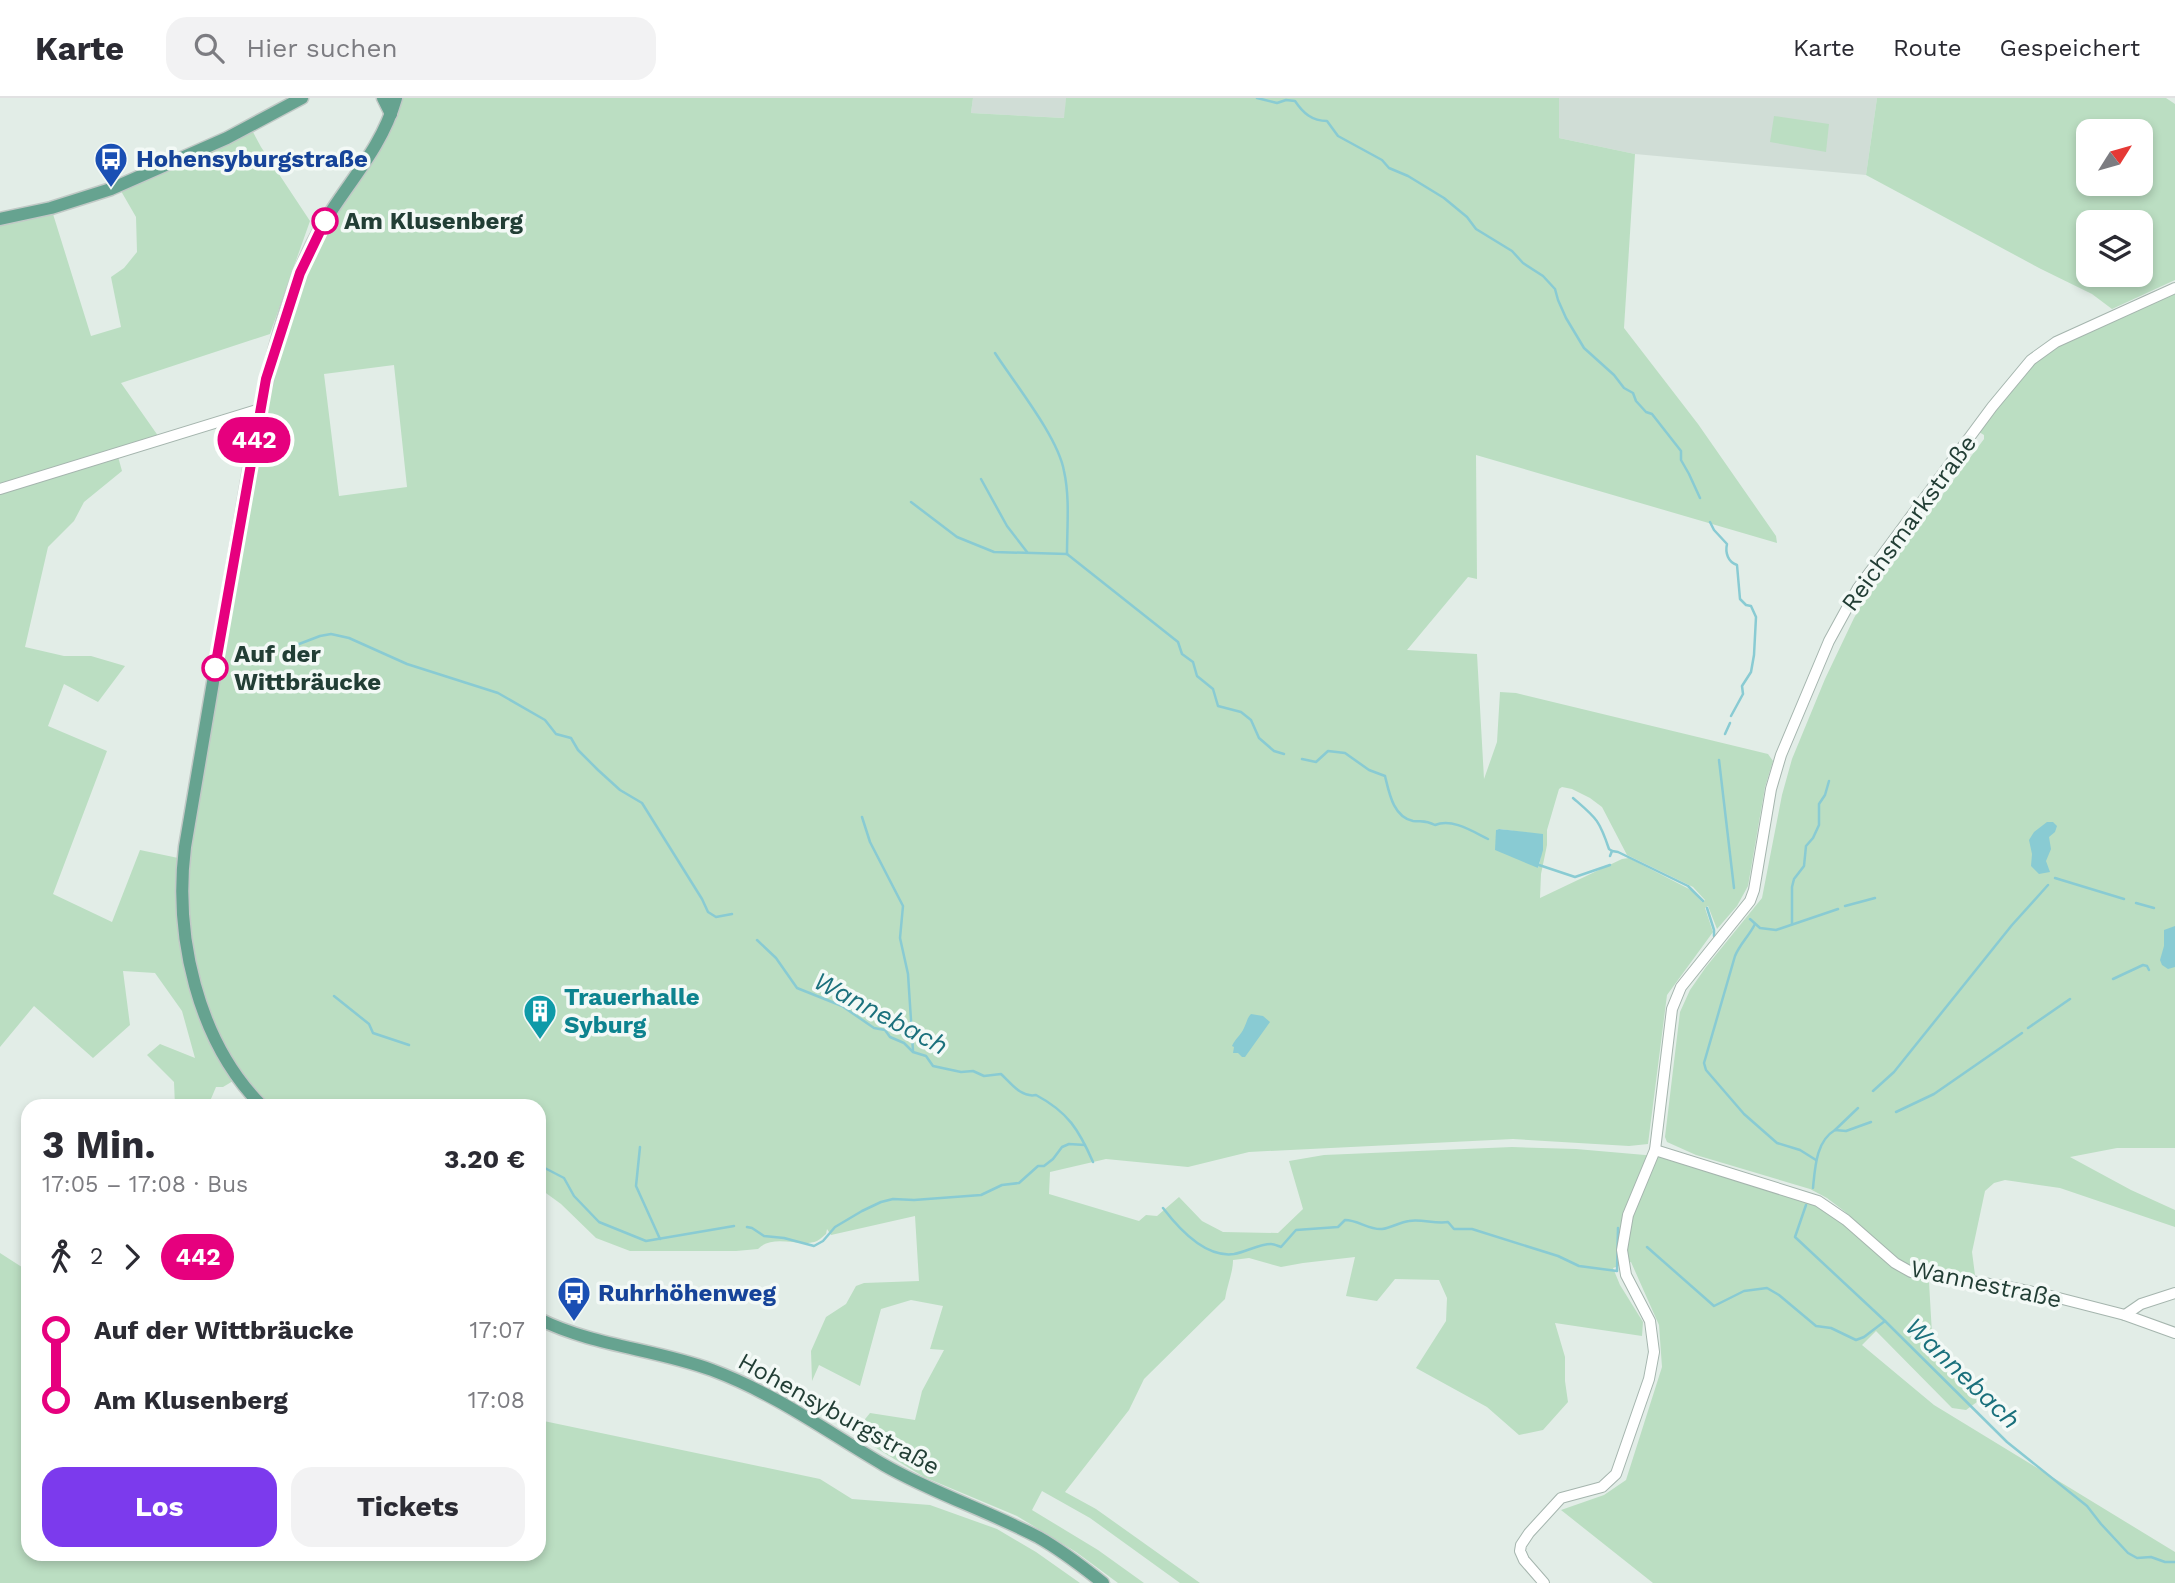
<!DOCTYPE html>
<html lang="de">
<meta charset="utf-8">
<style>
body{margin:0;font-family:"Work Sans",sans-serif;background:#f2f2f3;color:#2b2b33;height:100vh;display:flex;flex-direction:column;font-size:26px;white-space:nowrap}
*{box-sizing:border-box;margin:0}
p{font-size:23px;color:#7c7c81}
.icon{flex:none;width:38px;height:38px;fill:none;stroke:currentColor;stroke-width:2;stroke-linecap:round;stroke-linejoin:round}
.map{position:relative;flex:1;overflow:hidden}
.sheet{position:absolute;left:21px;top:1001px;width:525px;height:462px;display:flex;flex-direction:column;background:#fff;border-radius:21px;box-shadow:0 4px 10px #0003}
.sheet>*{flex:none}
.badge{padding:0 14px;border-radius:23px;font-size:24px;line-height:46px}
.needle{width:46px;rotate:53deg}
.controls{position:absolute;left:2076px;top:21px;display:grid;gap:14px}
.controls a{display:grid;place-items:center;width:77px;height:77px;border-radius:14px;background:#fff;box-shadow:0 4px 10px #0003;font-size:35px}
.map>.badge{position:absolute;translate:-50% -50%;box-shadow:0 0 0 4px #fff}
.legs{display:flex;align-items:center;gap:10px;height:77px;padding:0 21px;font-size:23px}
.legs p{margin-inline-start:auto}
.head{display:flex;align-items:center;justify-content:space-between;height:119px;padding:0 21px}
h1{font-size:38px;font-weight:700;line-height:52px}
.primary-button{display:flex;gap:14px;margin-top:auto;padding:14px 21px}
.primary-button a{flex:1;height:80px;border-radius:21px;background:#7c3aed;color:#fff;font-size:28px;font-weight:700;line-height:80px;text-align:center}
.primary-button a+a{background:#f2f2f3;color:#2b2b33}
ul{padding:0 21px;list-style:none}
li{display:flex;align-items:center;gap:24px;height:70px;font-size:26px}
li i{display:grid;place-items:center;width:10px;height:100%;margin:0 9px;background:currentColor}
li i::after{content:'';width:18px;height:18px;margin:-9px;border:5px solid;border-radius:50%;background:#fff}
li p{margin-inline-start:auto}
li:first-child i{background:linear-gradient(#0000 50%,currentColor 0)}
li:last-child i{background:linear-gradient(currentColor 50%,#0000 0)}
header{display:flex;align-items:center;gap:42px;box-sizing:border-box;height:98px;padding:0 35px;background:#fff;border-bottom:2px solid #e1e1e2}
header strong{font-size:33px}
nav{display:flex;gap:38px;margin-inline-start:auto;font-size:24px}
.search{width:490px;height:63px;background:#f2f2f3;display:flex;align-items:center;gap:18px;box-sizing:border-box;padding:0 24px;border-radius:21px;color:#7c7c81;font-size:26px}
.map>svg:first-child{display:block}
.built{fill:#d0ddd6}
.green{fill:#bbdec2;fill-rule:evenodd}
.water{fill:#89cbd3}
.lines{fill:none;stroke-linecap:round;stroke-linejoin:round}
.stream{stroke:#89cbd3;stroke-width:2.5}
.minor-casing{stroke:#a5b5ae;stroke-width:12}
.major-casing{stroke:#c1c9c6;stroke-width:15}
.minor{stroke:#fff;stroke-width:10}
.major{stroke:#66a390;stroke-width:12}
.line-1-casing{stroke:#fff;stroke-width:16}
.line-1{stroke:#e6007e;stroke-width:10}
.stop-1-dot{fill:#fff;stroke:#e6007e;stroke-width:3.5}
.labels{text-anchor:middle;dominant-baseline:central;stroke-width:7;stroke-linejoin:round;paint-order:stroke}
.transit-label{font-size:24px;font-weight:bold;fill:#164399;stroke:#f3f9f6;text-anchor:start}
.stop-label{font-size:24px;font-weight:bold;fill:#223e35;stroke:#f3f9f6;text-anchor:start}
.street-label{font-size:24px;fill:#223e35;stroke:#f3f9f6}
.culture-label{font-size:24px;font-weight:bold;fill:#0d838f;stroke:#f3f9f6;text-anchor:start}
.water-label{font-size:26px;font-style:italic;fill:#1a707c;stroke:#f3f9f6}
</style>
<header>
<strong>Karte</strong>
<div class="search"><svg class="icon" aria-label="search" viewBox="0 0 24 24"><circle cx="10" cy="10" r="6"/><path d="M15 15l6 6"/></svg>Hier suchen</div>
<nav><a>Karte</a><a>Route</a><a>Gespeichert</a></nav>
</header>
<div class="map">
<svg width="2175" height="1485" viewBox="0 0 2175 1485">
<rect width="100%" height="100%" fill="#e2ede7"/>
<!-- built -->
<g class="built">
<path d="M973,0H1066L1065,20L971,15Z"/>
<path d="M1559,0H1877L1866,77L1635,56L1559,40Z"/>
</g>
<!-- green -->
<g class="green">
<path d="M390,0H973L971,15L1064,20L1066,0H1559V40L1635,56L1624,230L1698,326L1776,438L1777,445L1476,357L1477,481L1468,479L1407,552L1477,556L1484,681L1497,644L1500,594L1516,595L1768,656L1773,663L1765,689L1748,788L1737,808L1717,831L1708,808L1705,810L1713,834L1667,897L1648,1046L1629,1048L1513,1041L1249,1054L1188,1069L1106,1061L1050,1074L1049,1096L1139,1123L1146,1117L1157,1118L1179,1099L1202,1123L1223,1134L1278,1135L1303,1111L1289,1063L1324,1057L1512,1049L1576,1051L1668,1059L1803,1101L1830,1112L1902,1174L1929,1184L1932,1236L1981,1301L1966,1312L1952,1310L1876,1233L1862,1247L1934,1307L2175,1454V1485H1653L1561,1412L1604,1397L1626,1382L1662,1269L1659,1227L1631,1164L1613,1170L1620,1187L1643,1224L1642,1238L1555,1225L1565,1259V1283L1568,1304L1543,1332L1519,1337L1487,1309L1416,1270L1446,1223L1447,1200L1439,1182L1395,1181L1377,1203L1346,1198L1355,1159L1303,1165L1281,1169L1249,1160L1233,1162C1233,1175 1227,1187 1225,1201L1144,1281L1129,1312L1065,1394L1096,1411L1200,1485H1180L1090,1420L1042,1393L1032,1412L1098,1452L1144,1485H1118L1076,1454L1017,1418L924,1379L853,1336L870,1315L915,1322L922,1293L944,1252L930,1251L943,1208L911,1202L881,1211L860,1288L819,1267L812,1283L811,1253L826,1219L846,1206L856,1188L864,1185L919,1183L915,1118L831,1137L827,1131L826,1136C823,1138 821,1141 817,1143C801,1150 773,1135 758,1151L736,1153H630L596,1140L561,1106L539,1090V1008H262L238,980L223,989H216L208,1008H175L174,984L147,957L160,946L195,960L182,913L155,875L123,873L130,927L93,960L34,908L0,949V125L53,116L91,238L121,229L111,179L124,170L137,154L136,119L121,93L253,34L261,49L310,123L270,236L121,285L161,342L117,355L122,373L84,404L74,423L48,449L25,549L64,558H91L125,568L98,604L64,586L48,628L107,653L53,796L112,824L140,752L183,761L255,337L300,175L374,52ZM394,267L407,389L339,398L324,276ZM1562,689L1572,691L1590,700L1602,709L1627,757L1693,789L1705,802L1702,804L1691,792L1629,760L1622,761L1540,800L1541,776L1547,747V732L1559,691ZM1500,731L1543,737L1540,764L1538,770L1496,732Z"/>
<path d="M1877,0H2166L2175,6V182L2112,211L2092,196L2041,171L1866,77ZM2140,33V86H2088V33ZM2088,124H2140V177H2088Z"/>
<path d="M1774,18L1829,26L1826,54L1770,44Z"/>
<path d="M2175,190V1050H2117L2070,1059L2131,1092L2175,1112V1129L2060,1090L2005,1082L1994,1085L1985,1093L1972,1154L1975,1177L1920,1172L1907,1167L1885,1151L1844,1113L1827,1100L1810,1091L1696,1057L1667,1044L1665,1039L1680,914L1690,892L1706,869L1762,800L1782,697L1792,661L1825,581L1854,520L1866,499L1984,341V337L1979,334L2044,251Z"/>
<path d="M0,1155L28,1173V1456H539V1322L820,1381L852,1401L930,1407L997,1431L1036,1454L1080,1485H0Z"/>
</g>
<!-- water -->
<g class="water">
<path d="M2047,724H2053L2057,728L2055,734L2049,739L2051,751L2046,763L2050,774L2039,776L2031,768L2032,756L2029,742L2034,734Z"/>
<path d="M1499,731L1543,736V752L1538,770L1495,752L1496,732Z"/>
<path d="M2175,828V869L2168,871L2162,867L2160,862L2164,848V832Z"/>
<path d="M1251,916L1263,918L1270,924L1245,959H1242L1238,955H1233L1234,949L1232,948C1235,941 1241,937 1244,930C1247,924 1247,920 1251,916Z"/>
</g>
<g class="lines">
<!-- stream -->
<g class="stream">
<path d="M1257,0L1277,5L1286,2L1295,3C1303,15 1312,23 1327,23L1338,38L1382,62L1389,70L1408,78L1444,100L1467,119L1476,131L1512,153L1523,165L1543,178L1555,191L1558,202L1566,220L1584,250L1614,277L1624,290L1633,295L1636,303L1646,314L1652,316L1681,353V362L1689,376L1700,400"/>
<path d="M995,255C1015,286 1058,339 1064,373C1070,400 1067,429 1067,456"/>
<path d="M981,381L1007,428L1027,454"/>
<path d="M911,404L957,439L994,454L1067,456"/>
<path d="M1710,424L1714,432L1727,446C1725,455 1728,464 1737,467L1740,501L1746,507L1751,508L1756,519L1754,557L1751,574L1742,588L1743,596L1731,618"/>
<path d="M1067,456L1178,544L1182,556L1193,564L1197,578L1213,591L1218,608L1241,614L1251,622L1259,640L1274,653L1284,656"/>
<path d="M299,546L320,538L331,536L349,540L407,566L498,595L545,622L556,636L571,640L578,652L598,672L620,692L642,705L702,801L708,814L716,819L732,816"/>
<path d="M1725,636L1730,625"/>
<path d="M1302,661L1316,664L1328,653L1345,655L1369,672L1385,678C1389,694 1393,719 1413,723C1423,724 1425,722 1435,727C1452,720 1472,733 1488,741"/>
<path d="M1719,662L1734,790"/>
<path d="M1573,700C1596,720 1599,721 1609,751L1612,753"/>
<path d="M862,719L870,744L903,808L900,840L908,876L913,953"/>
<path d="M1610,758L1612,753L1618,754L1688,788L1703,803"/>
<path d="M1539,767L1575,779L1610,767"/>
<path d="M2055,780L2124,801"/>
<path d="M2136,805L2154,810"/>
<path d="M1845,808L1875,800"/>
<path d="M1707,810L1714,832V838"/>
<path d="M1750,821L1760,830L1776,832L1838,811"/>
<path d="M1755,826C1749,838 1740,846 1735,858L1704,965L1706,972L1744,1016L1777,1045L1800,1052L1816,1062"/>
<path d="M1792,826V789L1794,781L1804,768L1806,748L1813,740L1819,727V706L1825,697L1829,683"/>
<path d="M757,842L776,860L797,890L842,908L874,930L885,932L890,939L904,945L913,954L926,958L933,968L961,974L973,973L984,978L1001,976C1011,985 1021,1000 1036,997C1068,1014 1079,1032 1093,1064"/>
<path d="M2113,881L2143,867L2147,868L2149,872"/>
<path d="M334,898L369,926L373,935L409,947"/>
<path d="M2028,930L2070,901"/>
<path d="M1873,993L1894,974L2012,827L2048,787"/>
<path d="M1896,1014L1934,996L2022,935"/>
<path d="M1835,1032L1858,1010"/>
<path d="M640,1049L636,1088L660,1141"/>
<path d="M539,1067L564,1080L574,1098L599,1124L646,1143L734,1128"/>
<path d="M1813,1090C1815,1070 1816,1043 1835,1032L1846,1033L1871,1024"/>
<path d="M1806,1107L1795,1139L1885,1223"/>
<path d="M1163,1110C1179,1131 1206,1160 1234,1156C1246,1154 1259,1146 1271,1146C1274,1146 1278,1148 1281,1149L1296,1132L1338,1129L1345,1122C1358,1122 1369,1132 1382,1131C1391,1130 1400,1124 1409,1123C1422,1121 1435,1126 1448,1124L1454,1131H1472L1558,1158L1579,1168L1617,1173L1618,1130"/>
<path d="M747,1129L752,1130L764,1138L784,1140L814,1148L823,1143L835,1129L862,1113L881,1104L893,1101L914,1102L981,1097L1002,1087L1019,1085L1038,1068H1044L1053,1061L1062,1049L1069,1046L1085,1047"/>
<path d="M1647,1149L1714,1208L1744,1193L1767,1190L1779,1197L1816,1228L1831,1230L1856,1242L1864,1239L1885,1223L2007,1344L2087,1408L2101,1426L2128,1455L2137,1460L2151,1459L2165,1464H2175"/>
</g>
<defs>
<g id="minor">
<path d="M0,391L260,311"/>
<path d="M1655,1052L1818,1103L1846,1122L1895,1165L1911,1174L2003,1188L2043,1196L2125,1217L2175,1235"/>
<path d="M2125,1217L2141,1206L2175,1195"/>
<path d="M1544,1485L1524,1462L1520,1453L1521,1447L1529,1435L1561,1400L1602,1389L1616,1376L1649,1281L1654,1254L1650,1223L1626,1177L1622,1152L1628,1117L1655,1052L1672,911L1681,889L1750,803L1754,792L1771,691L1781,657L1829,543L1858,490L1992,309L2031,262L2056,244L2175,190"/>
</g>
<g id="major">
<path d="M383,0L391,16"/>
<path d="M0,121L51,110L111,91L227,40L302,0"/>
<path d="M262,1008C197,943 174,837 185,749L255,337C268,273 287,191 319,133C345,87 381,53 396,0"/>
<path d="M539,1221C593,1248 656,1251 712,1272C776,1296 826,1333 884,1367C933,1395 988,1413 1038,1439C1061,1452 1083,1469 1103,1485"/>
</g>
</defs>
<!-- minor casing -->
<use href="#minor" class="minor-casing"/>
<!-- major casing -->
<use href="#major" class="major-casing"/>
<!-- minor -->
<use href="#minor" class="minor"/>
<!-- major -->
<use href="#major" class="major"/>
</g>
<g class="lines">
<defs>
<path id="line-1" d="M215,570L266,281L300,175L325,123"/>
</defs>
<!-- line-1 casing -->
<use href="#line-1" class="line-1-casing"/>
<!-- line-1 -->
<use href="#line-1" class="line-1"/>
</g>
<!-- icons -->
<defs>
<symbol id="bus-pin" viewBox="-11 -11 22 30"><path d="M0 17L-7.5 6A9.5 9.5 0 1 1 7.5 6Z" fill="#1a4fb4" stroke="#f3f9f6"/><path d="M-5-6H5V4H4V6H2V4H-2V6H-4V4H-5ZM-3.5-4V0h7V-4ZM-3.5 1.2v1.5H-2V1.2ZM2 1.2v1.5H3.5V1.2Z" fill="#fff"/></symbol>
<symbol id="building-pin" viewBox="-11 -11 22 30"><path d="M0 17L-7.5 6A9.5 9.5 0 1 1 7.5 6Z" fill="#0f9aa8" stroke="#f3f9f6"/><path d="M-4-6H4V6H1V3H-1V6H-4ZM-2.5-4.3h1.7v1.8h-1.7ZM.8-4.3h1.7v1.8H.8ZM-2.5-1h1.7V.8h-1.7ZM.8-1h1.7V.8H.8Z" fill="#fff"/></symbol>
</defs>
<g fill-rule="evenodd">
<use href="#bus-pin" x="92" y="42" width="38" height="52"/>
<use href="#building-pin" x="521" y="894" width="38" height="52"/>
<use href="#bus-pin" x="555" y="1176" width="38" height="52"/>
</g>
<!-- markers -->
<g class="stop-1-dot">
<circle cx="325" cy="123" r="12"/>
<circle cx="215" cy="570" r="12"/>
</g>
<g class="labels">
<!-- transit labels -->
<g class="transit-label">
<text x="136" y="61">Hohensyburgstraße</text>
<text x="598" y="1195">Ruhrhöhenweg</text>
</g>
<!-- stop labels -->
<g class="stop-label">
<text x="344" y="123">Am Klusenberg</text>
<text x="234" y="556">Auf der<tspan x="234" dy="28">Wittbräucke</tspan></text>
</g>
<!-- street labels -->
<g class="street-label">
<text transform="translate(1909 425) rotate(-54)">Reichsmarkstraße</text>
<text transform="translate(1986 1186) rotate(12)">Wannestraße</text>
<text transform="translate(839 1316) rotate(29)">Hohensyburgstraße</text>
</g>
<!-- culture labels -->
<g class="culture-label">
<text x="564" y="899">Trauerhalle<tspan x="564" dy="28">Syburg</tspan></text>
</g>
<!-- water labels -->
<g class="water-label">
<text transform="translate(881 915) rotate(28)">Wannebach</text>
<text transform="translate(1963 1275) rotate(44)">Wannebach</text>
</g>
</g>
</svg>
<div class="controls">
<a><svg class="needle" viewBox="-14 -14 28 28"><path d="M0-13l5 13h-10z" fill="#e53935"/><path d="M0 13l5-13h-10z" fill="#7c7c81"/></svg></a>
<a><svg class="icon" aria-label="layers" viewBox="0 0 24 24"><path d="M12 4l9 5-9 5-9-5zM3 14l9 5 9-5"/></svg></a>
</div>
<b class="badge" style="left:254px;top:342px;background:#e6007e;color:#fff">442</b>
<section class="sheet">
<div class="head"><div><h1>3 Min.</h1><p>17:05 – 17:08 · Bus</p></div><b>3.20 €</b></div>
<div class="legs"><svg class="icon" aria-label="walk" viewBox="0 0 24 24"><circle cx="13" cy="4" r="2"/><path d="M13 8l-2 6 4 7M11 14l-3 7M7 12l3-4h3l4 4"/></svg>2<svg class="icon" aria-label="forward" viewBox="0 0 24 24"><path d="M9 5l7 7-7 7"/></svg><b class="badge" style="background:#e6007e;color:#fff">442</b></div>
<ul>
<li><i style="color:#e6007e"></i><b>Auf der Wittbräucke</b><p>17:07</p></li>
<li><i style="color:#e6007e"></i><b>Am Klusenberg</b><p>17:08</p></li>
</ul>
<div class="primary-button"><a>Los</a><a>Tickets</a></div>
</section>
</div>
